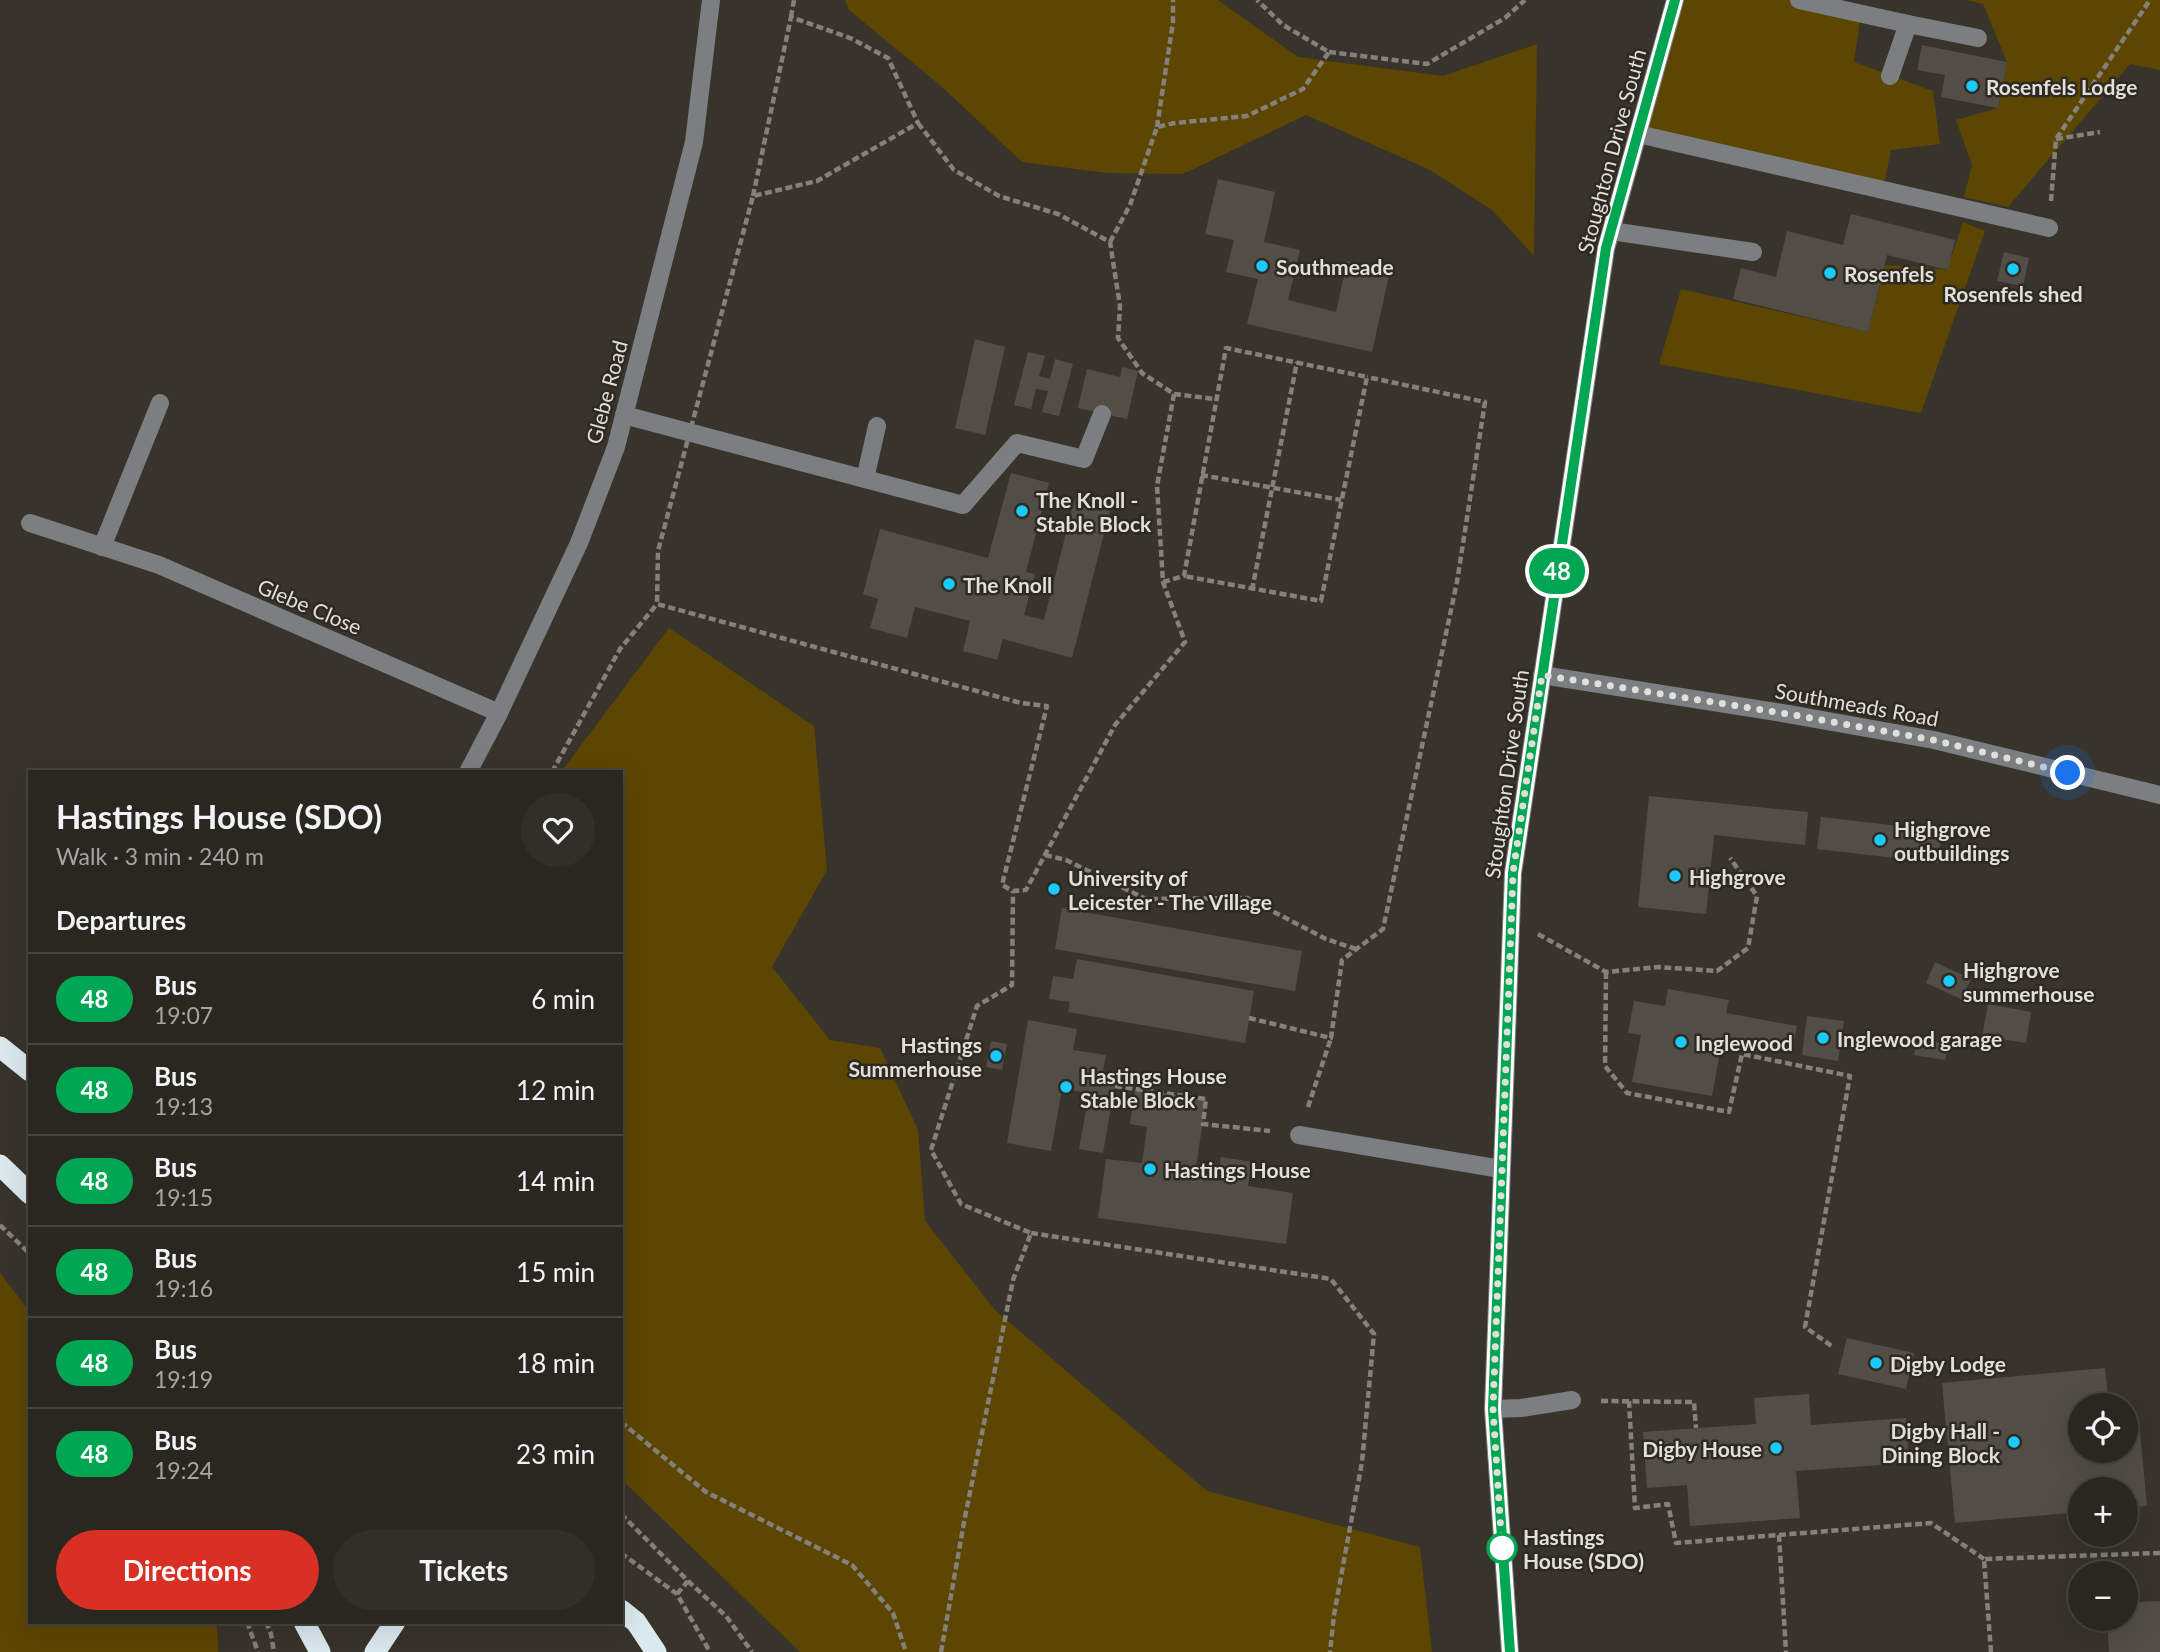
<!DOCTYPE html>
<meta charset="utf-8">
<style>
body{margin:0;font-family:Lato,sans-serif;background:#322f2a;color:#f1f3f6;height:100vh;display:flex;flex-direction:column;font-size:26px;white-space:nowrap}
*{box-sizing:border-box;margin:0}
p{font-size:23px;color:#a5a5a5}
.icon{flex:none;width:38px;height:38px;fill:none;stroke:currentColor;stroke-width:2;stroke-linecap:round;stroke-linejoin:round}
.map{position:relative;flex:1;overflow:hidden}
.drawer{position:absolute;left:28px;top:770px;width:595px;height:854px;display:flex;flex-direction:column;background:#2a2721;border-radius:0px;box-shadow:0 7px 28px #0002,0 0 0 2px #46443f}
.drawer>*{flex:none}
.badge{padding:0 14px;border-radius:23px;font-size:24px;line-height:46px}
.buttons{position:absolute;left:2068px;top:1393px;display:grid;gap:14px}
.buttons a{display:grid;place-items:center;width:70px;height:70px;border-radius:50%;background:#2a2721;box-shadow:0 7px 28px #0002,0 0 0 2px #46443f;font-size:35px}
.you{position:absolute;width:35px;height:35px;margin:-18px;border:5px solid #fff;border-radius:50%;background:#1a73e8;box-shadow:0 0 0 10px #1a73e833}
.map>.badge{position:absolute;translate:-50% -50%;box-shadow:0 0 0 4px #fff}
h2{padding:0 28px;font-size:26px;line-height:63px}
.round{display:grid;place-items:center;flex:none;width:74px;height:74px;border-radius:37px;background:#322f2a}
.overview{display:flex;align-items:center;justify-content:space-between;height:119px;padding:0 28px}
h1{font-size:33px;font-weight:700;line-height:52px}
.button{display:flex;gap:14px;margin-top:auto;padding:14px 28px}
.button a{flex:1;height:80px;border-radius:42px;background:#d93025;color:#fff;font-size:28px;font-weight:700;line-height:80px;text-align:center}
.button a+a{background:#322f2a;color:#f1f3f6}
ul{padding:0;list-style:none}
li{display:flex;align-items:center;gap:21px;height:91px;padding:0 28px;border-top:2px solid #46443f}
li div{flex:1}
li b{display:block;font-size:26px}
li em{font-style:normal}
li .badge{min-width:77px;font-weight:700;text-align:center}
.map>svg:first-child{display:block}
.green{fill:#5c4602}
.building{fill:#524e46}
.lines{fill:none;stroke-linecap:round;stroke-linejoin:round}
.path{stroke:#84817a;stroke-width:4.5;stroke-dasharray:7 3.5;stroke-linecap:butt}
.minor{stroke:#7b7f82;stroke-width:18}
.highway{stroke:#dbe8ed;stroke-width:21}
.line-casing{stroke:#fff;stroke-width:16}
.line{stroke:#00a651;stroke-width:10}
.walk{stroke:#e1dfda;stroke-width:7;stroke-dasharray:0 12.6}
.poi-dot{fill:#1acafc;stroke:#2e2a22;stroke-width:2.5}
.stop-dot{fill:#fff;stroke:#00a651;stroke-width:3.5}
.labels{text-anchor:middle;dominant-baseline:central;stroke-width:5;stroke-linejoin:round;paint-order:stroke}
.poi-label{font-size:21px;font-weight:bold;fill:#e1dfda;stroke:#2e2a22;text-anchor:start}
.street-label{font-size:21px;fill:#e1dfda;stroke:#2e2a22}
.stop-label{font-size:21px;font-weight:bold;fill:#e1dfda;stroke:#2e2a22;text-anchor:start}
</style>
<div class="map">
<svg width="2160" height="1652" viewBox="0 0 2160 1652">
<rect width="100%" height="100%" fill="#38342c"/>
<!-- green -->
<g class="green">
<path d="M845,0H1218L1298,57L1443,76L1537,44L1534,256L1492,210L1430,170L1306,115L1183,174L1108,173L1022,162L941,86L849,10Z"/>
<path d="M1679,0H1799L1861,13L1854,62L1933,91L1940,144L1891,150L1883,190L1642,135Z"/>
<path d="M1966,0H2160V70L2130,64L2008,207L1964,197L1972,165L1956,120L1998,108L2007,62L1983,4Z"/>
<path d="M1963,222L1985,231L1921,413L1659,364L1681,289L1868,332L1885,265L1947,270Z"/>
<path d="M669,628L814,726L827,870L772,967L830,1040L880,1048L918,1130L925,1221L995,1310L1207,1491L1420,1547L1432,1652H800L621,1479V772H561Z"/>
<path d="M0,1273L30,1312V1622H217L218,1652H0Z"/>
</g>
<!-- building -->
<g class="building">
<path d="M1922,45L2007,62L1998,108L1941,97L1945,75L1917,70Z"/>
<path d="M1218,179L1275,192L1264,242L1300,250L1288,300L1336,312L1347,261L1390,271L1372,352L1247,324L1258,279L1226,272L1234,240L1205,234Z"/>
<path d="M1851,214L1955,240L1948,270L1887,255L1868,332L1733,299L1741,268L1776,277L1787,231L1843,245Z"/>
<path d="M2004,252L2029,258L2023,286L1997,281Z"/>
<path d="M975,339L1005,347L985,435L955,428Z"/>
<path d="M1028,352L1045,356L1039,376L1050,379L1055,359L1073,364L1059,416L1042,412L1048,391L1036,389L1031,409L1014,405Z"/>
<path d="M1122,367L1138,371L1127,419L1078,408L1087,369L1120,377Z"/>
<path d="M1011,473L1049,483L1026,572L1035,574L1024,615L1044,620L1076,494L1112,503L1072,658L1003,639L997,660L963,651L970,621L915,607L907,638L870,628L878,599L863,594L880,529L988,558Z"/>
<path d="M1649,796L1808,812L1805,845L1714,835L1706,914L1638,907Z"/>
<path d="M1821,817L1942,831L1938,863L1817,849Z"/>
<path d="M1062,908L1302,951L1295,991L1055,949Z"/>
<path d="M1077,959L1254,991L1245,1043L1068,1012L1070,1002L1049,999L1053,976L1073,979Z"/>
<path d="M1935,962L1971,979L1961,999L1926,983Z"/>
<path d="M1668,989L1729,1000L1726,1013L1797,1026L1793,1048L1723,1036L1712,1096L1632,1082L1641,1035L1628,1033L1634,1001L1665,1006Z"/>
<path d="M1988,1004L2031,1012L2026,1043L1982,1036Z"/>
<path d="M1807,1016L1844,1021L1838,1061L1802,1055Z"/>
<path d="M1028,1020L1077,1029L1073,1050L1106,1055L1102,1076L1116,1079L1103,1153L1079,1149L1089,1093L1062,1089L1051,1151L1007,1143Z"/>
<path d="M1917,1039L1948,1044L1945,1060L1914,1055Z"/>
<path d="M991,1041L1007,1044L1002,1070L986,1067Z"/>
<path d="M1135,1089L1206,1099L1195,1175L1218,1178L1221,1157L1252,1162L1248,1186L1293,1193L1286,1244L1098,1218L1106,1159L1142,1163L1147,1127L1130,1124Z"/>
<path d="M1847,1338L1914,1353L1906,1389L1838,1374Z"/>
<path d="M2105,1368L2109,1405H2081V1451H2126V1433L2140,1432L2147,1506L2126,1507V1489H2081V1512L1955,1523L1942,1383Z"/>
<path d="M1809,1394L1811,1425L1906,1418L1909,1463L1796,1471L1800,1518L1690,1526L1687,1485L1647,1488L1643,1432L1756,1424L1754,1398Z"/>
<path d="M2160,1601V1652H2109L2107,1619H2126V1603Z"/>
</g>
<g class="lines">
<!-- path -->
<g class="path">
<path d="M791,17L794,0"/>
<path d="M1329,52L1427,64L1505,18L1525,0"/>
<path d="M918,123L954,170L999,196L1058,214L1110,242L1120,306L1118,338L1142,373L1174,394L1157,486L1163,582L1185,642L1115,725L1026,890L1013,891L1002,885L1047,706L1021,703L657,604L658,551L753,196L817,181Z"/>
<path d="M1157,127L1173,22V0"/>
<path d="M2056,139L2100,132"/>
<path d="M753,196L791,17L850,38L888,58L918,123"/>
<path d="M2051,201L2056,139L2150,0"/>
<path d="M1110,242L1130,205L1157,127L1175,123L1247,116L1303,89L1329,52L1283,25L1257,0"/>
<path d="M1174,394L1215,399"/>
<path d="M1201,475L1341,500"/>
<path d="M1163,582L1184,576L1226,348L1367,377L1321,601L1184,576"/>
<path d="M1252,590L1297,362"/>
<path d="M552,772L620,649L657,604"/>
<path d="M1045,855L1066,860L1146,899L1247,898L1326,939L1356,949"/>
<path d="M1538,934L1606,972L1658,967L1717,971L1748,948L1757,896L1730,858"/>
<path d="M1606,972L1605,1066L1627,1093L1729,1112L1742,1054L1850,1076L1805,1327L1833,1347"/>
<path d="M1249,1018L1331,1038L1342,960L1383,929L1457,582L1485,402L1367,377"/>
<path d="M1115,1086L1206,1099L1203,1124L1270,1131"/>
<path d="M1308,1107L1331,1038"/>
<path d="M0,1225L30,1254"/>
<path d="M1031,1233L1331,1279L1374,1334L1362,1462L1334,1615L1330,1652"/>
<path d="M1601,1401L1694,1402L1696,1428"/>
<path d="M1629,1401L1635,1508L1668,1504L1676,1543L1931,1523L1984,1559"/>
<path d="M621,1422L706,1492L852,1565L893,1613L906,1652"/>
<path d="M621,1514L688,1581L726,1616L752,1652"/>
<path d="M1779,1535L1786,1652"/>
<path d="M621,1553L677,1594L710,1652"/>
<path d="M677,1594L688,1581"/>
<path d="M247,1622L258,1652"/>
<path d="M266,1622L271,1634L274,1652"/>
<path d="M941,1652L964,1522L1013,1280L1031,1233L961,1204L931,1150L977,1006L1012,985L1013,891"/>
<path d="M1991,1652L1984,1559L2160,1553"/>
</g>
<!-- minor -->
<g class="minor">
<path d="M1799,0L1908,24L1890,76"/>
<path d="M1908,24L1978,38"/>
<path d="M1638,134L2049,228"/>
<path d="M1611,231L1753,252"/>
<path d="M624,415L963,505L1017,443L1084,459L1102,414"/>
<path d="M865,479L877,426"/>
<path d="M30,523L159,565L499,713"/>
<path d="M102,547L160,403"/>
<path d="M1542,675L1788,714L1934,740L2160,795"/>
<path d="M468,772L499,713L579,543L616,447L694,142L711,0"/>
<path d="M1299,1135L1501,1169"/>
<path d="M1493,1409L1521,1408L1572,1400"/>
<path d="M1510,1652L1493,1409L1513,873L1606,249L1675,0"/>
</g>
<!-- highway -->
<g class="highway">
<path d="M0,1047L30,1071"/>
<path d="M0,1165L30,1194"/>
<path d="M621,1610L636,1622L656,1652"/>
<path d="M304,1622L320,1652"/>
<path d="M375,1652L395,1622"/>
</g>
</g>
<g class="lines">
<defs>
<path id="line" d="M1510,1652L1493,1409L1513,873L1606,248L1675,0"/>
</defs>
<!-- line casing -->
<use href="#line" class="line-casing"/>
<!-- line -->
<use href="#line" class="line"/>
<!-- walk -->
<path class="walk" d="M1502,1548L1493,1409L1511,929L1513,873L1542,675L1788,714L1934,740L2068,773"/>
</g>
<!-- markers -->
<g class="poi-dot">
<circle cx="1972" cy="86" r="7"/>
<circle cx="1262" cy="266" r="7"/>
<circle cx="2013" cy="269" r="7"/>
<circle cx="1830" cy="273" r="7"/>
<circle cx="1022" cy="511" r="7"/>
<circle cx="949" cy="584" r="7"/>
<circle cx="1880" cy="840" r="7"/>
<circle cx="1675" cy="876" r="7"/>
<circle cx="1054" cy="889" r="7"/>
<circle cx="1949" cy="981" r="7"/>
<circle cx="1823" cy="1038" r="7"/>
<circle cx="1681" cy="1042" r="7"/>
<circle cx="996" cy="1056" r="7"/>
<circle cx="1066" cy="1087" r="7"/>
<circle cx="1150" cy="1169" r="7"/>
<circle cx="1876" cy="1363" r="7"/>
<circle cx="2014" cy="1442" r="7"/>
<circle cx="1776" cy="1448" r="7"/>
</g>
<circle class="stop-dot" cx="1502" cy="1548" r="14"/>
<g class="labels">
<!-- poi labels -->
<g class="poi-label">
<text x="1986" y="86">Rosenfels Lodge</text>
<text x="1276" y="266">Southmeade</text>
<text x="1844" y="273">Rosenfels</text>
<text x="2013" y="293" text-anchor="middle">Rosenfels shed</text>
<text x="1036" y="499">The Knoll -<tspan x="1036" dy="24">Stable Block</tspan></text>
<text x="963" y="584">The Knoll</text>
<text x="1894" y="828">Highgrove<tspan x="1894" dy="24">outbuildings</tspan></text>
<text x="1689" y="876">Highgrove</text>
<text x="1068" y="877">University of<tspan x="1068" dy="24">Leicester - The Village</tspan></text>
<text x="1963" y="969">Highgrove<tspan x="1963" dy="24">summerhouse</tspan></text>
<text x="1837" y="1038">Inglewood garage</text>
<text x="1695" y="1042">Inglewood</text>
<text x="982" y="1044" text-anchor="end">Hastings<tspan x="982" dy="24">Summerhouse</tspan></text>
<text x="1080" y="1075">Hastings House<tspan x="1080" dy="24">Stable Block</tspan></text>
<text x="1164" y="1169">Hastings House</text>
<text x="1890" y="1363">Digby Lodge</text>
<text x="2000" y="1430" text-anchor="end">Digby Hall -<tspan x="2000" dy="24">Dining Block</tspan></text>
<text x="1762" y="1448" text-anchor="end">Digby House</text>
</g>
<!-- street labels -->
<g class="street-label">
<text transform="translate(1611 151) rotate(-75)">Stoughton Drive South</text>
<text transform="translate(606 392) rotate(-75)">Glebe Road</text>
<text transform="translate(310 606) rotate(23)">Glebe Close</text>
<text transform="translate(1857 704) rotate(10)">Southmeads Road</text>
<text transform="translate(1506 774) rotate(-82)">Stoughton Drive South</text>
</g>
<!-- stop labels -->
<g class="stop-label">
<text x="1523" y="1536">Hastings<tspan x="1523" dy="24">House (SDO)</tspan></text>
</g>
</g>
</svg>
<div class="buttons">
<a><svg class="icon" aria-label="locate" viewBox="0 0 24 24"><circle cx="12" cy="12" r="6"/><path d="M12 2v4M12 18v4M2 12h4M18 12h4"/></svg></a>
<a>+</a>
<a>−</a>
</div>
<div class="you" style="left:2068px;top:773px"></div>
<b class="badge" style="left:1557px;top:571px;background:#00a651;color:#fff">48</b>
<section class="drawer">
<div class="overview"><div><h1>Hastings House (SDO)</h1><p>Walk · 3 min · 240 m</p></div><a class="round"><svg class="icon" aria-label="heart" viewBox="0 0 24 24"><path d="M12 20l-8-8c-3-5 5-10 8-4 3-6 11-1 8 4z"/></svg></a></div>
<h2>Departures</h2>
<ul>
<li><span class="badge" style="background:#00a651;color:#fff">48</span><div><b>Bus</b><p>19:07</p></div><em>6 min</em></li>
<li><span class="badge" style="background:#00a651;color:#fff">48</span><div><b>Bus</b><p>19:13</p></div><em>12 min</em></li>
<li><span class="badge" style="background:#00a651;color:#fff">48</span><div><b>Bus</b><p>19:15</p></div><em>14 min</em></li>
<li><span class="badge" style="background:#00a651;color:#fff">48</span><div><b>Bus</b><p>19:16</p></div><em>15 min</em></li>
<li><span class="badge" style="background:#00a651;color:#fff">48</span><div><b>Bus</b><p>19:19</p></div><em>18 min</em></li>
<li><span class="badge" style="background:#00a651;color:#fff">48</span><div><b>Bus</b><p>19:24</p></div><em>23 min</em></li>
</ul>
<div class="button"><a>Directions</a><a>Tickets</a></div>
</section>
</div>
